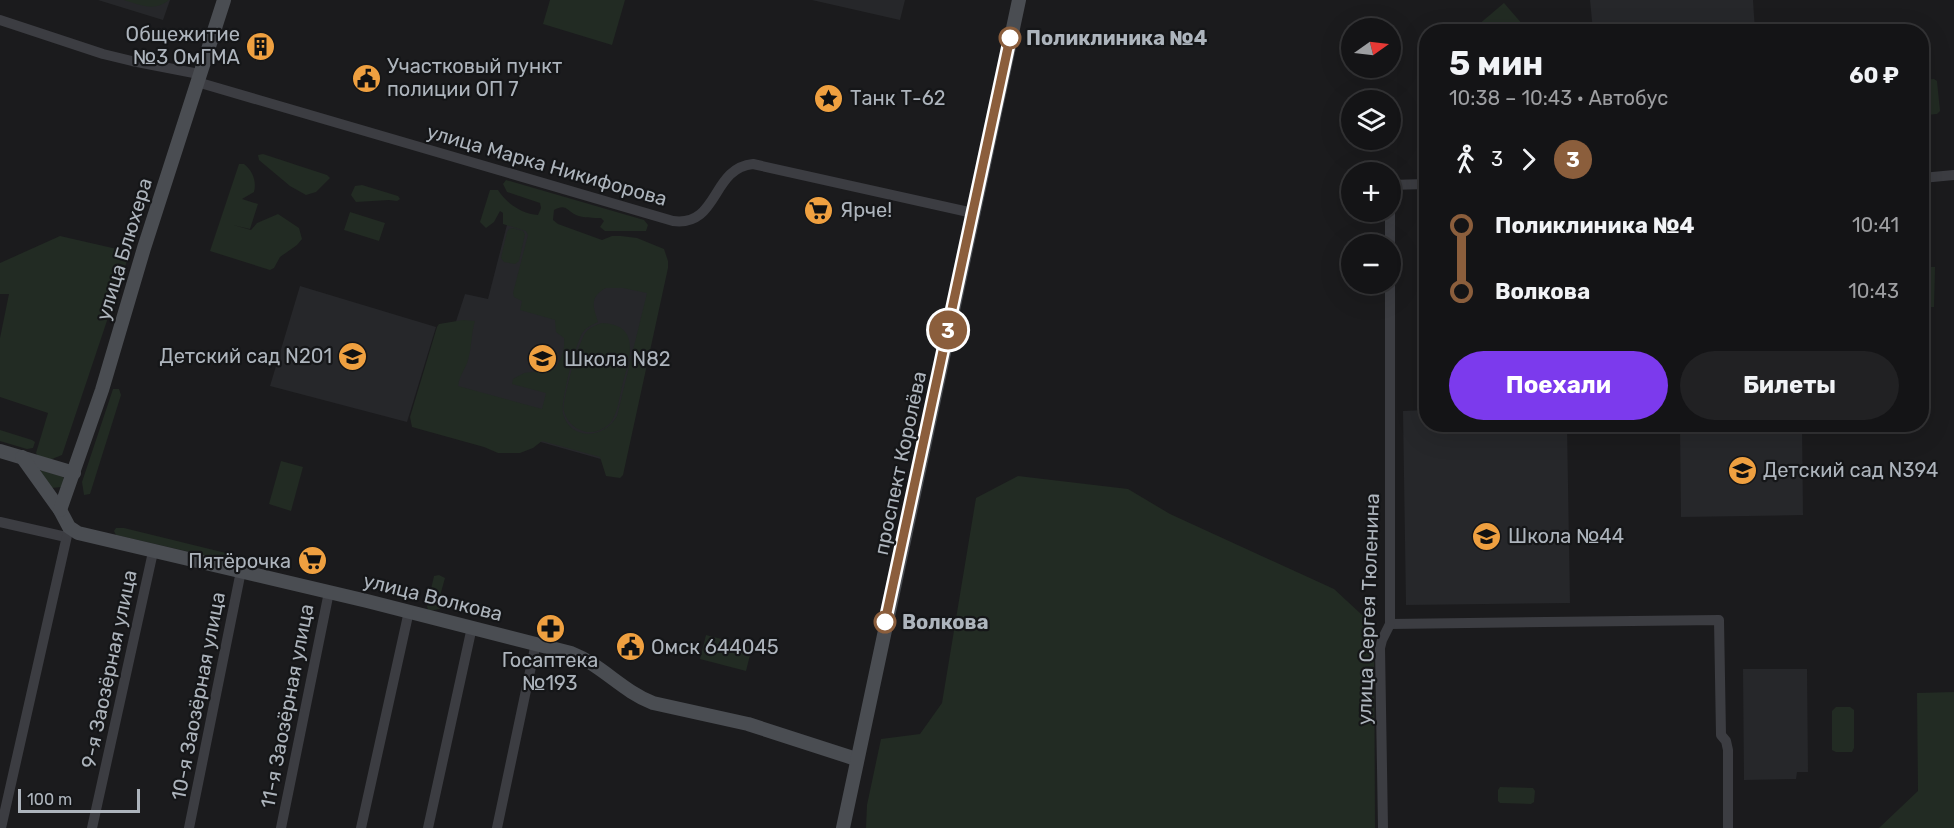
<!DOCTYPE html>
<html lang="ru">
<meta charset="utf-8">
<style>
body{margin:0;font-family:Rubik,sans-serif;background:#212123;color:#f1f3f6;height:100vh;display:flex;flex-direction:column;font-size:22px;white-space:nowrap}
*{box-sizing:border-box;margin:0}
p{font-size:20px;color:#9d9ea1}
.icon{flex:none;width:33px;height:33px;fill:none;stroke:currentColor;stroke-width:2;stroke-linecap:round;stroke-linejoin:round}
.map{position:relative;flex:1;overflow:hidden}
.details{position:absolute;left:1419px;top:24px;width:510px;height:408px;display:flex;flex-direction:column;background:#141416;border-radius:24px;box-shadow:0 6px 24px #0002,0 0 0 2px #333335}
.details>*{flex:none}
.badge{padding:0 12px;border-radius:20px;font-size:21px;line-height:39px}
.needle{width:39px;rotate:76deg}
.fabs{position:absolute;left:1341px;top:18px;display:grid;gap:12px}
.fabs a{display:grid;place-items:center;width:60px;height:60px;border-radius:50%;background:#141416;box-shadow:0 6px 24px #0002,0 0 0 2px #333335;font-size:30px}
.scale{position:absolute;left:18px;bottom:15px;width:122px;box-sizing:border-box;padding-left:6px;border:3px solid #adb4bc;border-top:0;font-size:16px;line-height:21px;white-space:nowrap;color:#adb4bc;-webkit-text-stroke:4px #151618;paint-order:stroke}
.map>.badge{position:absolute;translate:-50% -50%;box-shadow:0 0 0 3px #fff}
.legs{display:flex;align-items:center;gap:9px;height:66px;padding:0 30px;font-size:20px}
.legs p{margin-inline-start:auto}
.headline{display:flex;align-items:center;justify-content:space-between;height:102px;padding:0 30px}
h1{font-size:33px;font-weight:700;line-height:45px}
.button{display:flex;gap:12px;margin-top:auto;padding:12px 30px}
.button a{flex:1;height:69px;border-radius:36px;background:#7c3aed;color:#fff;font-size:24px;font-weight:700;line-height:69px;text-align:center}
.button a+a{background:#212123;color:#f1f3f6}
ul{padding:0 30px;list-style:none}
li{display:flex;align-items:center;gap:21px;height:66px;font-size:22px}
li i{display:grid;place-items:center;width:9px;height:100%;margin:0 8px;background:currentColor}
li i::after{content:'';width:15px;height:15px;margin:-8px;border:4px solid;border-radius:50%;background:#141416}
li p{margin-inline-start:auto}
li:first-child i{background:linear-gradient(#0000 50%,currentColor 0)}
li:last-child i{background:linear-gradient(currentColor 50%,#0000 0)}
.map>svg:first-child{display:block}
.built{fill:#26272a}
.green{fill:#222b23;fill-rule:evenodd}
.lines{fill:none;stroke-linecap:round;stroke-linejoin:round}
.street{stroke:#3c3d42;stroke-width:10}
.secondary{stroke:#4a4d52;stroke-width:14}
.line-1-casing{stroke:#fff;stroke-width:14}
.line-1{stroke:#8b5e3c;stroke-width:9}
.stop-1-dot{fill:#fff;stroke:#8b5e3c;stroke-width:3}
.labels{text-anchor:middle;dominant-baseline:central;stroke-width:4.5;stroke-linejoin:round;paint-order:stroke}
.poi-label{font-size:20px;fill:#adb4bc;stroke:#151618;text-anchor:start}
.stop-label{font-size:20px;font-weight:bold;fill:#adb4bc;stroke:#151618;text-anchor:start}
.street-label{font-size:20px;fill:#adb4bc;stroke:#151618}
</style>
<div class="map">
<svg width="1954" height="828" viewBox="0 0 1954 828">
<rect width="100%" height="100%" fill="#1b1b1d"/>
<!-- built -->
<g class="built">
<path d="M98,0H170L163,20Z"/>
<path d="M812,0H905L900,20Z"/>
<path d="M1590,0H1753L1755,31H1593Z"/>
<path d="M510,213L664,266L615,463L427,410L465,294L488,299Z"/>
<path d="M300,286L436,327L407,422L270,386Z"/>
<path d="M1426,410V424L1567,425L1570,603L1406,605L1403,411Z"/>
<path d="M1680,425H1802L1803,515L1681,517Z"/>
<path d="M1743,669H1807L1808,772H1797L1796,779L1744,780Z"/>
</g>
<!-- green -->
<g class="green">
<path d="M124,0H169C154,12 141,5 124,0Z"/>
<path d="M550,0H625L612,45L543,24Z"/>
<path d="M1504,3L1523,25L1515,31H1471Z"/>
<path d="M1934,79L1937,81L1940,111L1937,114L1926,115L1923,112L1922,82L1923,80Z"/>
<path d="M263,154L327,175L330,178L316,192L306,195L290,186L259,160L258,155Z"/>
<path d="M239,164H244C252,170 257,181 254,192L242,199L258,204L250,229L233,225L251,230L257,223L278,214L299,228L302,239L297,245L280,257L274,268L270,270L210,251Z"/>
<path d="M506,180L644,220L648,225L646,231H605L600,227L604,221L601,218C594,218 583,218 576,215C567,211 566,203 554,210L553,220L558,224L602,240L612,236H621L637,238L664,249L668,261V268L623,475L620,478L606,476L600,457L542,441L533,448L520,453H498L484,447L412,427L410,417L437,327L439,324L463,320L475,321C471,333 472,347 468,360C465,370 460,374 458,386L542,409L546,393L512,384L513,379L524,373L555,369C562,358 565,351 564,338L556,332L555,320L520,310L522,301L514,297L513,293L528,235L526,231L503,224V213L500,211L494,222L486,228L480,222L490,190H498C506,203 522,214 538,215L541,208L540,203L507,192L503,184ZM606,288H623L647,293L617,416C604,439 571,441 563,414C560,402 576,342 583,332C587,327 593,324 598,322C593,307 589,297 606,288Z"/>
<path d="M362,185L398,196L400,199L397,201L389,200L356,202L351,195L355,186Z"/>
<path d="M350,212L385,223L379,241L344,230Z"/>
<path d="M513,228L523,231L525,234L519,261L515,264L504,262L501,258L507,232L509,229Z"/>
<path d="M60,236L130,252L62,455L52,459L40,460L36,453L48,413L0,397V338L9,294H0V263Z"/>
<path d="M1922,267H1935L1934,307H1922Z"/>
<path d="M602,323C643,325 629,360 622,387C619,398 618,412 611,422C603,432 589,435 578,429C571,425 566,419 564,411C562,400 579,340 586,332C590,327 596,325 602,323Z"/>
<path d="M113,389H119L121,395L90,494L84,495L82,482Z"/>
<path d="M1466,425H1547C1531,429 1481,431 1466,425Z"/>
<path d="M0,430L32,440L35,442L33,448L27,449L0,441Z"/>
<path d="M281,461L303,467L291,511L269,504Z"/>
<path d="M41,470L63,477L64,480L62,487L51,488L40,473Z"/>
<path d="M1018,476L1128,489L1170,514L1334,589L1374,626L1375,828H866L867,805L881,739L920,734L942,703L976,498Z"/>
<path d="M116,528H124L230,554L233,558L229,561L116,535L114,531Z"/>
<path d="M439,575L445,578L438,603L440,609L429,611L427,607L434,576Z"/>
<path d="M706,635L752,647L746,671L700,659Z"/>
<path d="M1954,692V828H1879L1918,791L1917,693Z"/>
<path d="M1836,707H1850L1854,710V748L1852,752H1836L1832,750V711Z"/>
<path d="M1500,787L1533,788L1535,791L1534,802L1531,804L1500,803L1498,801V790Z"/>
</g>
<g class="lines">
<!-- street -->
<g class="street">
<path d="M0,20L103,54L132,61L199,74"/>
<path d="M197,82L673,221C719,227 711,168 753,164L973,213"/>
<path d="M1922,178L1954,175"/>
<path d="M1390,185L1426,184"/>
<path d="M1390,212V244"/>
<path d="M0,522L66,537"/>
<path d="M1390,624L1719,620L1721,735L1726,741L1728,750V828"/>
<path d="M1,828L69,527"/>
<path d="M92,828L153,552"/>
<path d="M189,828L241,571"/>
<path d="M281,828L329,592"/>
<path d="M361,828L409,611"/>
<path d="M428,828L472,627"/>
<path d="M497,828L536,643"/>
<path d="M1383,828L1380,648L1382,640L1390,624V284"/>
</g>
<!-- secondary -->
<g class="secondary">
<path d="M0,451L74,473"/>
<path d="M22,457L60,510L69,527L78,533L367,601L571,653C602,665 622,691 653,703L748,724L856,759"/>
<path d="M60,510L102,390L144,248L224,0"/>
<path d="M843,828L1019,0"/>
</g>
</g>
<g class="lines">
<defs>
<path id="line-1" d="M885,622L1010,38"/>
</defs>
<!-- line-1 casing -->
<use href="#line-1" class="line-1-casing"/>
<!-- line-1 -->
<use href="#line-1" class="line-1"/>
</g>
<!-- icons -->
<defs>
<symbol id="building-disc" viewBox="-11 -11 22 22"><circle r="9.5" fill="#efa040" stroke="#151618"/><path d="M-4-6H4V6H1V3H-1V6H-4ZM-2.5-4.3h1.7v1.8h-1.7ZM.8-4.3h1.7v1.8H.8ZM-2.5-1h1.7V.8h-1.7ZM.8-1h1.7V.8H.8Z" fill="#111"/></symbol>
<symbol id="civic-disc" viewBox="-11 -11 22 22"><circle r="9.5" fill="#efa040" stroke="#151618"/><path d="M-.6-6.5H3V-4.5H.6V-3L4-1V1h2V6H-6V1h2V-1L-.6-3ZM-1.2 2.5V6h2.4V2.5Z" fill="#111"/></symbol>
<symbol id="sight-disc" viewBox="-11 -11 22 22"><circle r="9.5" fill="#efa040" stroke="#151618"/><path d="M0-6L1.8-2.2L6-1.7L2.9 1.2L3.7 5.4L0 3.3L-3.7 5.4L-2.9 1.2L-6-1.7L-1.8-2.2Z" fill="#111"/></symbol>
<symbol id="supermarket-disc" viewBox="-11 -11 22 22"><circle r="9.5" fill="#efa040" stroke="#151618"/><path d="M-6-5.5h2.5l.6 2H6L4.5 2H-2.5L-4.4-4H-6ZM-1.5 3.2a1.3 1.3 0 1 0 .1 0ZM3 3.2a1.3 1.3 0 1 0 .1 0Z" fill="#111"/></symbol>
<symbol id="school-disc" viewBox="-11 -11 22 22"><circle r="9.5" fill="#efa040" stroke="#151618"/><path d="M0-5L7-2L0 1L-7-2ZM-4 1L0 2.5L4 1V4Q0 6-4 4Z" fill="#111"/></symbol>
<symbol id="pharmacy-disc" viewBox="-11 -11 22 22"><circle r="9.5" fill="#efa040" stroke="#151618"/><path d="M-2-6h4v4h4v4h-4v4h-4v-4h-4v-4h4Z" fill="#111"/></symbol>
</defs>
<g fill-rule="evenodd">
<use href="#building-disc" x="244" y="30" width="33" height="33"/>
<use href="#civic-disc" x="350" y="62" width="33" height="33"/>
<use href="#sight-disc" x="812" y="82" width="33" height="33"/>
<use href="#supermarket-disc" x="802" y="194" width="33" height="33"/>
<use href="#school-disc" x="336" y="340" width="33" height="33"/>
<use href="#school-disc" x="526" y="342" width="33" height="33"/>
<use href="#school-disc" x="1726" y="454" width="33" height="33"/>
<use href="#school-disc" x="1470" y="520" width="33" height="33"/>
<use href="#supermarket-disc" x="296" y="544" width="33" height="33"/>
<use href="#pharmacy-disc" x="534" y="612" width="33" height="33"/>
<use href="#civic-disc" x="614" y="630" width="33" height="33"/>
</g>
<!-- markers -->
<g class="stop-1-dot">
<circle cx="1010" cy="38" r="10"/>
<circle cx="885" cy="622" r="10"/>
</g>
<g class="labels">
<!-- poi labels -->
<g class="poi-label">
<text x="240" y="34" text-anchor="end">Общежитие<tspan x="240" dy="23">№3 ОмГМА</tspan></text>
<text x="387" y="66">Участковый пункт<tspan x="387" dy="23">полиции ОП 7</tspan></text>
<text x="850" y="98">Танк Т-62</text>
<text x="840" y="210">Ярче!</text>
<text x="332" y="356" text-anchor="end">Детский сад N201</text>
<text x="564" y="359">Школа N82</text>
<text x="1763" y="470">Детский сад N394</text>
<text x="1508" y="536">Школа №44</text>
<text x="291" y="561" text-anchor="end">Пятёрочка</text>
<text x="651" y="647">Омск 644045</text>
<text x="550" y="660" text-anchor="middle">Госаптека<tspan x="550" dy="23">№193</tspan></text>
</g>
<!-- stop labels -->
<g class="stop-label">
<text x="1026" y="38">Поликлиника №4</text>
<text x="902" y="622">Волкова</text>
</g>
<!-- street labels -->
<g class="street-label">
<text transform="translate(547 165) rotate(16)">улица Марка Никифорова</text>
<text transform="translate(124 249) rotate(-73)">улица Блюхера</text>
<text transform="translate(900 463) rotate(-78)">проспект Королёва</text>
<text transform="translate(433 597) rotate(14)">улица Волкова</text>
<text transform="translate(1368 609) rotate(-88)">улица Сергея Тюленина</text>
<text transform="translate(109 669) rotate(-78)">9-я Заозёрная улица</text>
<text transform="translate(198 696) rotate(-79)">10-я Заозёрная улица</text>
<text transform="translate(287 706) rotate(-79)">11-я Заозёрная улица</text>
</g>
</g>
</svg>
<div class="fabs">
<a><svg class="needle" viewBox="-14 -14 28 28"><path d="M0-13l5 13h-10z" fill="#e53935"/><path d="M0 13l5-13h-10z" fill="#9d9ea1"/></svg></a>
<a><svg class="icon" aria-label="layers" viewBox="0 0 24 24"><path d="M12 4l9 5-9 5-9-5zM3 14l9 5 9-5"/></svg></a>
<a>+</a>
<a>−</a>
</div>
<div class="scale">100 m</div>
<b class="badge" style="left:948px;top:330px;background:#8b5e3c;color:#fff">3</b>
<section class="details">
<div class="headline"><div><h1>5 мин</h1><p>10:38 – 10:43 · Автобус</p></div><b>60 ₽</b></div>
<div class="legs"><svg class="icon" aria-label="walk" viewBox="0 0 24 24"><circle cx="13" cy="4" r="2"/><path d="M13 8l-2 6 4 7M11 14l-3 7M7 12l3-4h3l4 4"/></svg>3<svg class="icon" aria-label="forward" viewBox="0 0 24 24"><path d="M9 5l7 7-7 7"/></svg><b class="badge" style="background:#8b5e3c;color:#fff">3</b></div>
<ul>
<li><i style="color:#8b5e3c"></i><b>Поликлиника №4</b><p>10:41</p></li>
<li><i style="color:#8b5e3c"></i><b>Волкова</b><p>10:43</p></li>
</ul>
<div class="button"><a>Поехали</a><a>Билеты</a></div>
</section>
</div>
